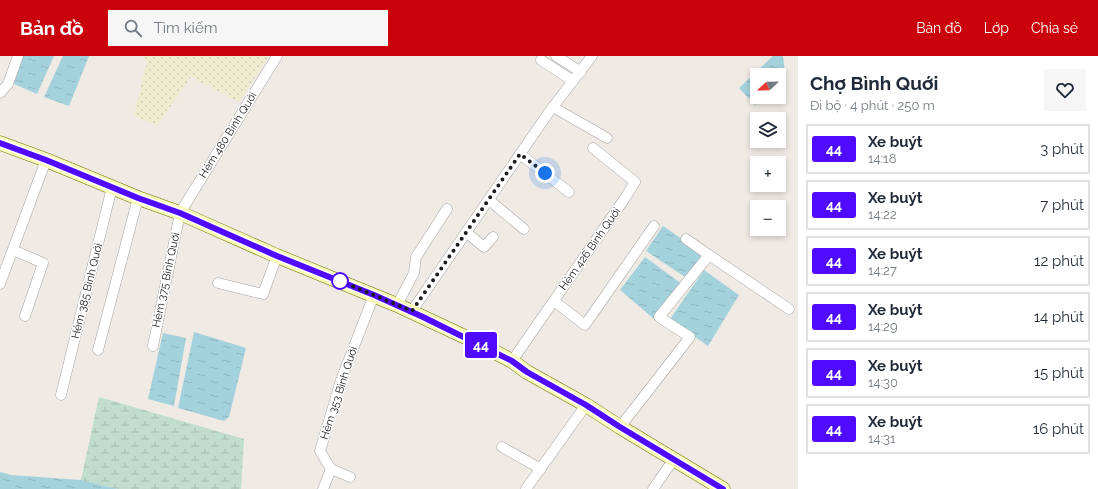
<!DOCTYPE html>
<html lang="vi">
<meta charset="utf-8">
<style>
body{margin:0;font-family:Raleway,sans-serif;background:#f6f6f7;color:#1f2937;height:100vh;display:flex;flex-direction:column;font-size:15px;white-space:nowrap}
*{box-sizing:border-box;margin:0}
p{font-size:13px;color:#747a83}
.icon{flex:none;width:22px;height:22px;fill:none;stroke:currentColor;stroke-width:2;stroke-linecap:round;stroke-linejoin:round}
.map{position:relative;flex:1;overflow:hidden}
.side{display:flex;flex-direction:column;background:#fff;width:300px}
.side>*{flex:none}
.badge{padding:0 8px;border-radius:3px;font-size:14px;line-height:26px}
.needle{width:26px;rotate:248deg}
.buttons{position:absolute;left:750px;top:12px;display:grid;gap:8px}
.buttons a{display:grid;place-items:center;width:36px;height:36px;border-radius:0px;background:#fff;box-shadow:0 2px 6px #0003;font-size:20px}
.you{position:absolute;width:20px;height:20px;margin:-10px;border:3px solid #fff;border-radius:50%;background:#1a73e8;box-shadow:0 0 0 6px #1a73e833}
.map>.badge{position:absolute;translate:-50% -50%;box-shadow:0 0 0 2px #fff}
.round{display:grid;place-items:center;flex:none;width:42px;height:42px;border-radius:0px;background:#f6f6f7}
.head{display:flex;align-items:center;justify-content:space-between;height:68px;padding:0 12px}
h1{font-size:19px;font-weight:700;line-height:30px}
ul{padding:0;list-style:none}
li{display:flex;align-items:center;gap:12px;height:50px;margin:0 8px 6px;padding:0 4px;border:2px solid #e0e1e3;border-radius:0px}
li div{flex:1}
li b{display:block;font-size:15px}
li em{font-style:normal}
li .badge{min-width:44px;font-weight:700;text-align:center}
header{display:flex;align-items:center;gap:24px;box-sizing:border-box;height:56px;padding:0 20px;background:#c9020b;color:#fff}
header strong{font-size:19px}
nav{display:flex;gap:22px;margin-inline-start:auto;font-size:14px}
.search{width:280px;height:36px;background:#f6f6f7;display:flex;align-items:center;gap:10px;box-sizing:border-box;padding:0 14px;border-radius:0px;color:#747a83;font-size:15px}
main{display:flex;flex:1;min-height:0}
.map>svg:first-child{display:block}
.farmland{fill:url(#farmland-dots)}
.wetland{fill:url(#wetland-marsh)}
.water{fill:url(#water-ripples)}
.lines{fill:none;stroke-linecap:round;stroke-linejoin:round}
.minor-casing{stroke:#a4a4a4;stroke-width:11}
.secondary-casing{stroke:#6c7306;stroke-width:15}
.minor{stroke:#fff;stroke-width:10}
.secondary{stroke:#f8f9b7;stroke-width:14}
.line-casing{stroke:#fff;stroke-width:9}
.line{stroke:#4f0aff;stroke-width:6}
.walk{stroke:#1d1d1d;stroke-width:4;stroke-dasharray:0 7.2}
.stop-dot{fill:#fff;stroke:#4f0aff;stroke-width:2}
.labels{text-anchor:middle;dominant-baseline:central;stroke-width:3;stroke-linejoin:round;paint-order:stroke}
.street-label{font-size:11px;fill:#1d1d1d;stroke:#fff}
</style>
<header>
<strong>Bản đồ</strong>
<div class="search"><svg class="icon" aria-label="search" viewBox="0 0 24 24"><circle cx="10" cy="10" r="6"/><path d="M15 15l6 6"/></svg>Tìm kiếm</div>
<nav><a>Bản đồ</a><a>Lớp</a><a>Chia sẻ</a></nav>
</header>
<main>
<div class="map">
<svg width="798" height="433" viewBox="0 0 798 433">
<defs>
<pattern id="farmland-dots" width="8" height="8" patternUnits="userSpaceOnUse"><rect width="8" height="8" fill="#ecedcf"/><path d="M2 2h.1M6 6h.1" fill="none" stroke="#cacbb1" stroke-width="1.8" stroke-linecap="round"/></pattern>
<pattern id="wetland-marsh" width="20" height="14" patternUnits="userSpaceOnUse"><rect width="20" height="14" fill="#c0ddce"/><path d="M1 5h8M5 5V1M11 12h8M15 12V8" fill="none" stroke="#a5bdb0"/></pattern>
<pattern id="water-ripples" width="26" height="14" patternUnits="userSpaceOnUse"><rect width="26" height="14" fill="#a4d2dc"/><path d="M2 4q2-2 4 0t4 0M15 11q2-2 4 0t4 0" fill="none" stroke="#8db4bc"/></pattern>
</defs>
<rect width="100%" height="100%" fill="#efeae3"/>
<!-- farmland -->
<path class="farmland" d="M143,0H269L239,46L191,21L157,70L134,60L147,5Z"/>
<!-- wetland -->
<path class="wetland" d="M99,341L244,383L241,433H118L81,424Z"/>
<!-- water -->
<g class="water">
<path d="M22,0H54L37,38L12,27Z"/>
<path d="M63,0H89L69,50L44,41Z"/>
<path d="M773,0H783L786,26L779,31V19H757V41H766L755,49L739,32Z"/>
<path d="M663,170L704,198L685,221L646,195Z"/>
<path d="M645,201L682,228L654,263L620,234Z"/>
<path d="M704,214L739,239L708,290L670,263Z"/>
<path d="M194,276L246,292L229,361L224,365L178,352Z"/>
<path d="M163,277L186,282L174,350L148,343Z"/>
<path d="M0,416L11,419L81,424L118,433H0Z"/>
</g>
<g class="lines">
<defs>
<g id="minor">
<path d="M556,0L581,16"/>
<path d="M541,4L573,25"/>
<path d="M0,37L8,28L18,0"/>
<path d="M553,51L607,82"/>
<path d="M520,98L569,136"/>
<path d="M489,144L524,173"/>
<path d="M466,176L484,191L493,181"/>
<path d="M686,183L709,199"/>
<path d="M13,194L43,207L25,260"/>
<path d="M218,227L263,238L277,200"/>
<path d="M0,228L46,104"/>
<path d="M554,245L585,269L654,170"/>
<path d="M397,249L414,217L416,201L447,153"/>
<path d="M412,255L549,56L592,0"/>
<path d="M153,290L180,157L277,0"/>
<path d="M98,294L138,142"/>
<path d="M512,305L625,142L635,126L593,92"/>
<path d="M61,339L112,131"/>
<path d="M620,371L690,281L659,261L709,199L789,253"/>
<path d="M502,391L541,413"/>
<path d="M331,413L350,421"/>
<path d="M323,433L331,413L320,395L341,324L374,239"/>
<path d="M526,433L586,349"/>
<path d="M653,433L674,403"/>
</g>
<path id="secondary" d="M0,87L46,104L138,142L180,157L277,200L397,249L478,287L512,305L527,316L586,349L620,371L723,433"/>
</defs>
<!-- minor casing -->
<use href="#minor" class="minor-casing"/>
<!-- secondary casing -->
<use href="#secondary" class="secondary-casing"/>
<!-- minor -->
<use href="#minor" class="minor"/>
<!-- secondary -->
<use href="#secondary" class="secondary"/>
</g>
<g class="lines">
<defs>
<path id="line" d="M0,87L46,104L138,142L180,157L277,200L374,239L423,261L512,305L527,316L586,349L620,371L723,433"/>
</defs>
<!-- line casing -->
<use href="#line" class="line-casing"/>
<!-- line -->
<use href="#line" class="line"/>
<!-- walk -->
<path class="walk" d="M340,225L412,255L520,98L545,117"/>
</g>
<!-- markers -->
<circle class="stop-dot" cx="340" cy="225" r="8"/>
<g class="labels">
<!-- street labels -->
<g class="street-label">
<text transform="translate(228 79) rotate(-58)">Hẻm 480 Bình Quới</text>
<text transform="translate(590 193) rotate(-55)">Hẻm 426 Bình Quới</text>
<text transform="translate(166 224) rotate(-78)">Hẻm 375 Bình Quới</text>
<text transform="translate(87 235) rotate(-76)">Hẻm 385 Bình Quới</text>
<text transform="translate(339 337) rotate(-72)">Hẻm 353 Bình Quới</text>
</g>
</g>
</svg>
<div class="buttons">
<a><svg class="needle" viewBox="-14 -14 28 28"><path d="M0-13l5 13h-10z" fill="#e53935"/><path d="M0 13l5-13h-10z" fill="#747a83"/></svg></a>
<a><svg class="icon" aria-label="layers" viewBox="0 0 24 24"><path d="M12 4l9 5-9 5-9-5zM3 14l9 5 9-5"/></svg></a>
<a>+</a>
<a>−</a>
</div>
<div class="you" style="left:545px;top:117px"></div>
<b class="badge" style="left:481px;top:289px;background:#4f0aff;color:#fff">44</b>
</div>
<section class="side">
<div class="head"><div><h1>Chợ Bình Quới</h1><p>Đi bộ · 4 phút · 250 m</p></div><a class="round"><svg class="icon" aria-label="heart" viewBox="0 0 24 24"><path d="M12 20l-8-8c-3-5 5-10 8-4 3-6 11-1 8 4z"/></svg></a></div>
<ul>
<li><span class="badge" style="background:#4f0aff;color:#fff">44</span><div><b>Xe buýt</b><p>14:18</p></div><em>3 phút</em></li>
<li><span class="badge" style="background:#4f0aff;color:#fff">44</span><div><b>Xe buýt</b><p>14:22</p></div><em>7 phút</em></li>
<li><span class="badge" style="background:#4f0aff;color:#fff">44</span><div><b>Xe buýt</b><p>14:27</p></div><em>12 phút</em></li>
<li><span class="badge" style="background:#4f0aff;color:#fff">44</span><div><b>Xe buýt</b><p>14:29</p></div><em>14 phút</em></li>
<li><span class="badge" style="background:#4f0aff;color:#fff">44</span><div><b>Xe buýt</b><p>14:30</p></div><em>15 phút</em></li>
<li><span class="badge" style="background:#4f0aff;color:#fff">44</span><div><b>Xe buýt</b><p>14:31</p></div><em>16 phút</em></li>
</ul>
</section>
</main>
